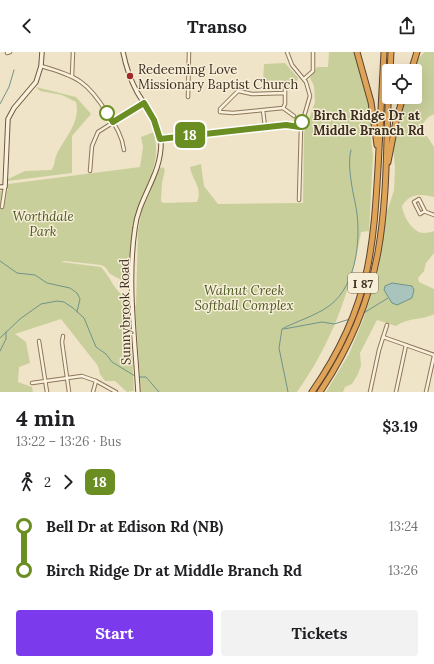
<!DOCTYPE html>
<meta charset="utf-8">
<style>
body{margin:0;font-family:Lora,serif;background:#f2f2f2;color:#202124;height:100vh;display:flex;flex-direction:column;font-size:15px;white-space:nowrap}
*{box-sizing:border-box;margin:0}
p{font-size:13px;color:#757577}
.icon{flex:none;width:22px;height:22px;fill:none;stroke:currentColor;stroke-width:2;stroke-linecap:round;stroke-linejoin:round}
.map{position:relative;height:340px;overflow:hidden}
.side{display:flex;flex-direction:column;background:#fff;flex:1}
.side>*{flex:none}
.badge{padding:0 8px;border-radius:6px;font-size:14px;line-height:26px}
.controls{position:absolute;left:382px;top:12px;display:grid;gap:8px}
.controls a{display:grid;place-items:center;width:40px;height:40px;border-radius:4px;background:#fff;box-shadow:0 4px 16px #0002;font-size:20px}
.map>.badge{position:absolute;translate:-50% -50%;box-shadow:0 0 0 2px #fff}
.legs{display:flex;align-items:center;gap:6px;height:44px;padding:0 16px;font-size:13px}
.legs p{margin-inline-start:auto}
.overview{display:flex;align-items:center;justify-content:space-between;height:68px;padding:0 16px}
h1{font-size:22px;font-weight:700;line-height:30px}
.button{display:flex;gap:8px;margin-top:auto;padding:8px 16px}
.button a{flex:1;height:46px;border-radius:4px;background:#7c3aed;color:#fff;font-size:16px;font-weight:700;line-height:46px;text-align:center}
.button a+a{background:#f2f2f2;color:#202124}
ul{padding:0 16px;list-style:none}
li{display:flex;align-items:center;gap:14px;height:44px;font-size:15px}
li i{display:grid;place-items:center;width:6px;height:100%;margin:0 5px;background:currentColor}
li i::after{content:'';width:10px;height:10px;margin:-5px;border:3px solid;border-radius:50%;background:#fff}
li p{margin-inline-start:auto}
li:first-child i{background:linear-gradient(#0000 50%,currentColor 0)}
li:last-child i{background:linear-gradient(currentColor 50%,#0000 0)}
header{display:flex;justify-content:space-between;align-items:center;height:52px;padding:0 16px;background:#fff;font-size:18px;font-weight:700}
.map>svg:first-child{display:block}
.green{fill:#c9cf9b}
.water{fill:#a9c4bc;stroke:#6f938a}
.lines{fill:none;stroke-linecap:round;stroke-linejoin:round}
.stream{stroke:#6f938a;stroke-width:1}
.street-casing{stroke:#8d765c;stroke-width:4.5}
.secondary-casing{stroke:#6f573f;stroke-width:5.5}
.highway-casing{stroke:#5b4430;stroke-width:7}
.street{stroke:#faf1dc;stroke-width:2.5}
.secondary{stroke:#faf1dc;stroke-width:3.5}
.highway{stroke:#e0a458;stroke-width:5}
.line-1-casing{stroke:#fff;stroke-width:9}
.line-1{stroke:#6b8e23;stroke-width:6}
.poi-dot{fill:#9e2a2b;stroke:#f7eed8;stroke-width:1.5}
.stop-1-dot{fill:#fff;stroke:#6b8e23;stroke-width:2}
.labels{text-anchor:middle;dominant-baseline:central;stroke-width:3;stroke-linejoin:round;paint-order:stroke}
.shield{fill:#f7eed8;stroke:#756857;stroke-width:1}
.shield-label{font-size:12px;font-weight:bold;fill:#3d2e20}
.poi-label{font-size:13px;fill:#3d2e20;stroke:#f7eed8;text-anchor:start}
.stop-label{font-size:13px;font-weight:bold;fill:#3d2e20;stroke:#f7eed8;text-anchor:start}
.park-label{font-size:13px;font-style:italic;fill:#4d5a26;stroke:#f7eed8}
.street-label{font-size:13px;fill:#3d2e20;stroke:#f7eed8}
</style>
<header><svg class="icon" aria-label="back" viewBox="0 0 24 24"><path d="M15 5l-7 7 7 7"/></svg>Transo<svg class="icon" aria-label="share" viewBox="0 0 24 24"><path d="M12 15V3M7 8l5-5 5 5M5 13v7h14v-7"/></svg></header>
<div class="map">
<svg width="434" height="340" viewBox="0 0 434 340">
<rect width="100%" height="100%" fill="#f0e4c8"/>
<!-- green -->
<g class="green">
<path d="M329,0H355L372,65L370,80L373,104L369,179L361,180C351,238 332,291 297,340H141L135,253L136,254L138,178L143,154L160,116L163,115L165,118L162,131L161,149L163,151L197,150C203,136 192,128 190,115L201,112L204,134L218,152L303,151L304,81L315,50L314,34L310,26L317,15H328Z"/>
<path d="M425,0H434V62C425,66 420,74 421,84H427L434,95V145C421,142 410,141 402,154C403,163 412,181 424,181C427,181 431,180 434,179V201L426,211L424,219L418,226L419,230L434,237V262C421,269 412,264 396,274L377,268L360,301L361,314L358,322L352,332L345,335L343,340H326L349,302L363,268L378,221L387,160L394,138L395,115L393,95L397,75L406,45H415C415,28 410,11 425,0Z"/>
<path d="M285,11L298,26L297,31L291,34L263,33L264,12Z"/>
<path d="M36,35L76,45L91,62L72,84V121L8,129V127L25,119L51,118C55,114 54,109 56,104C64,86 81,71 76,50L62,43L40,39Z"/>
<path d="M154,80C157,93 157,107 152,120L154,121L133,171L129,232L110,222L105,215L101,213L64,209L61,210L101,215C110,224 116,243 129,247L134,339L127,340L115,329H105L100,322L98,314L61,267L15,282L26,290L30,311L19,315L18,330L32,335L33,340H0V139L8,138V132L140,115L143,95L141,85Z"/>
</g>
<!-- water -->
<path class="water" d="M392,231L412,234L414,238L412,246L397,253L392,251L384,238L385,234Z"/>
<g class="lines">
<!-- stream -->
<g class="stream">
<path d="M0,52L9,35L14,18"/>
<path d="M0,209L17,221L35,223L47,231L70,236L77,241L80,247L77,260"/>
<path d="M362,262L388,246"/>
<path d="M284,277L322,270L334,272L350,267"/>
<path d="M0,286L20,267L41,252L57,249L64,250L73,256L84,266L96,295L106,302L112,310L135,324"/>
<path d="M0,299L6,287V280"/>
<path d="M139,325H146L159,340"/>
<path d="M288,340L279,296L282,277C297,269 315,264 329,254C358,233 362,182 355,150C352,137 347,110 351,98"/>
</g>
<defs>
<g id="street">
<path d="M287,0L292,13L306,30L310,44L301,75L299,148"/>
<path d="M7,1L10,0"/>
<path d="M41,14C77,24 88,30 107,61C115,73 122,83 124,98"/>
<path d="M72,24L73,0"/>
<path d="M304,27L313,19V0"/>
<path d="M285,36V41"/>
<path d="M188,45L189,0"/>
<path d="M283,56L294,64"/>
<path d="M263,58L233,61L220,60V57L238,39L252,42L285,41V52L283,56L263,58L265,75"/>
<path d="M160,87L286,73L301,75"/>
<path d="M90,119L92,94L98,80L144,51"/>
<path d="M2,155L5,135"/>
<path d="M425,159L420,162L414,150L419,147L425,159L426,160L434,163"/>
<path d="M63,284L62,290L69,340"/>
<path d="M383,285L434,303"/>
<path d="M39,289L47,340"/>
<path d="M32,331L82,324L96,329L116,340"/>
<path d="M93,340L96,329"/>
<path d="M370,340L379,298L387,273"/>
<path d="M396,340L406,293"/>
<path d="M426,340L434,304"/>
</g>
<g id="secondary">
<path d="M123,0C126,15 130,27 137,40C146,55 159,71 161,89C162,123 139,144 135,176C127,230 135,286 138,340"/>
<path d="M0,135H5L8,67L14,56L36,30L41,14L42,0"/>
</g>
<g id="highway">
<path d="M357,0L371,50L377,93"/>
<path d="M390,19L391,0"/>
<path d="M411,19L417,0"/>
<path d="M388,110L396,69L403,45"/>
<path d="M312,340C337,304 358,261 367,218C374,185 376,150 378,116C380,77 382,39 384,0"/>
<path d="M320,340C348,298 369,250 378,200C388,144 386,86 389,30"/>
</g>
</defs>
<!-- street casing -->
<use href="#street" class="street-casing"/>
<!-- secondary casing -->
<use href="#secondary" class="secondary-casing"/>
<!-- highway casing -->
<use href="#highway" class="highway-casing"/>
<!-- street -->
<use href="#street" class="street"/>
<!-- secondary -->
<use href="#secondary" class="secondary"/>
<!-- highway -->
<use href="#highway" class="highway"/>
</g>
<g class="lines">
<defs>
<path id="line-1" d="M107,61L113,70L144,51L154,68L160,87L286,73L300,75L302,70"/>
</defs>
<!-- line-1 casing -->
<use href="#line-1" class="line-1-casing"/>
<!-- line-1 -->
<use href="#line-1" class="line-1"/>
</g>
<!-- markers -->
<circle class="poi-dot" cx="130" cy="24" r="4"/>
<g class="stop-1-dot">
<circle cx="107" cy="61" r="7"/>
<circle cx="302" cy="70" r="7"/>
</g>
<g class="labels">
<!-- shield labels -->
<rect class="shield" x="348" y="221" width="30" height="20" rx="3"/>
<g class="shield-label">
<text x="363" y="231">I 87</text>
</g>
<!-- poi labels -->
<g class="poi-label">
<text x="138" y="17">Redeeming Love<tspan x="138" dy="15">Missionary Baptist Church</tspan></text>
</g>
<!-- stop labels -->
<g class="stop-label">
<text x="313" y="63">Birch Ridge Dr at<tspan x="313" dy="15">Middle Branch Rd</tspan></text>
</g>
<!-- park labels -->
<g class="park-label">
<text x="43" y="164">Worthdale<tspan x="43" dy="15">Park</tspan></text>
<text x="244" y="238">Walnut Creek<tspan x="244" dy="15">Softball Complex</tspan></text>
</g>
<!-- street labels -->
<g class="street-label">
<text transform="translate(125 260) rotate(-91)">Sunnybrook Road</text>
</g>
</g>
</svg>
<div class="controls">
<a><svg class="icon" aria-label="locate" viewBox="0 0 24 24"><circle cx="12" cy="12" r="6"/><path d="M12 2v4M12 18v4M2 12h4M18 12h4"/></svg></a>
</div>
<b class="badge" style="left:190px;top:83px;background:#6b8e23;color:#fff">18</b>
</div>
<section class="side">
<div class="overview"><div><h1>4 min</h1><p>13:22 – 13:26 · Bus</p></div><b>$3.19</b></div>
<div class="legs"><svg class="icon" aria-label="walk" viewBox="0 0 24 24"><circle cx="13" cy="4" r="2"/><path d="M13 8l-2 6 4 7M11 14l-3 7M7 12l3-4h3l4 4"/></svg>2<svg class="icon" aria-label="forward" viewBox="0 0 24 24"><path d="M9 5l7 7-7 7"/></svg><b class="badge" style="background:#6b8e23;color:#fff">18</b></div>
<ul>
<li><i style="color:#6b8e23"></i><b>Bell Dr at Edison Rd (NB)</b><p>13:24</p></li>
<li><i style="color:#6b8e23"></i><b>Birch Ridge Dr at Middle Branch Rd</b><p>13:26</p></li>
</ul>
<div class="button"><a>Start</a><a>Tickets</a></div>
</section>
